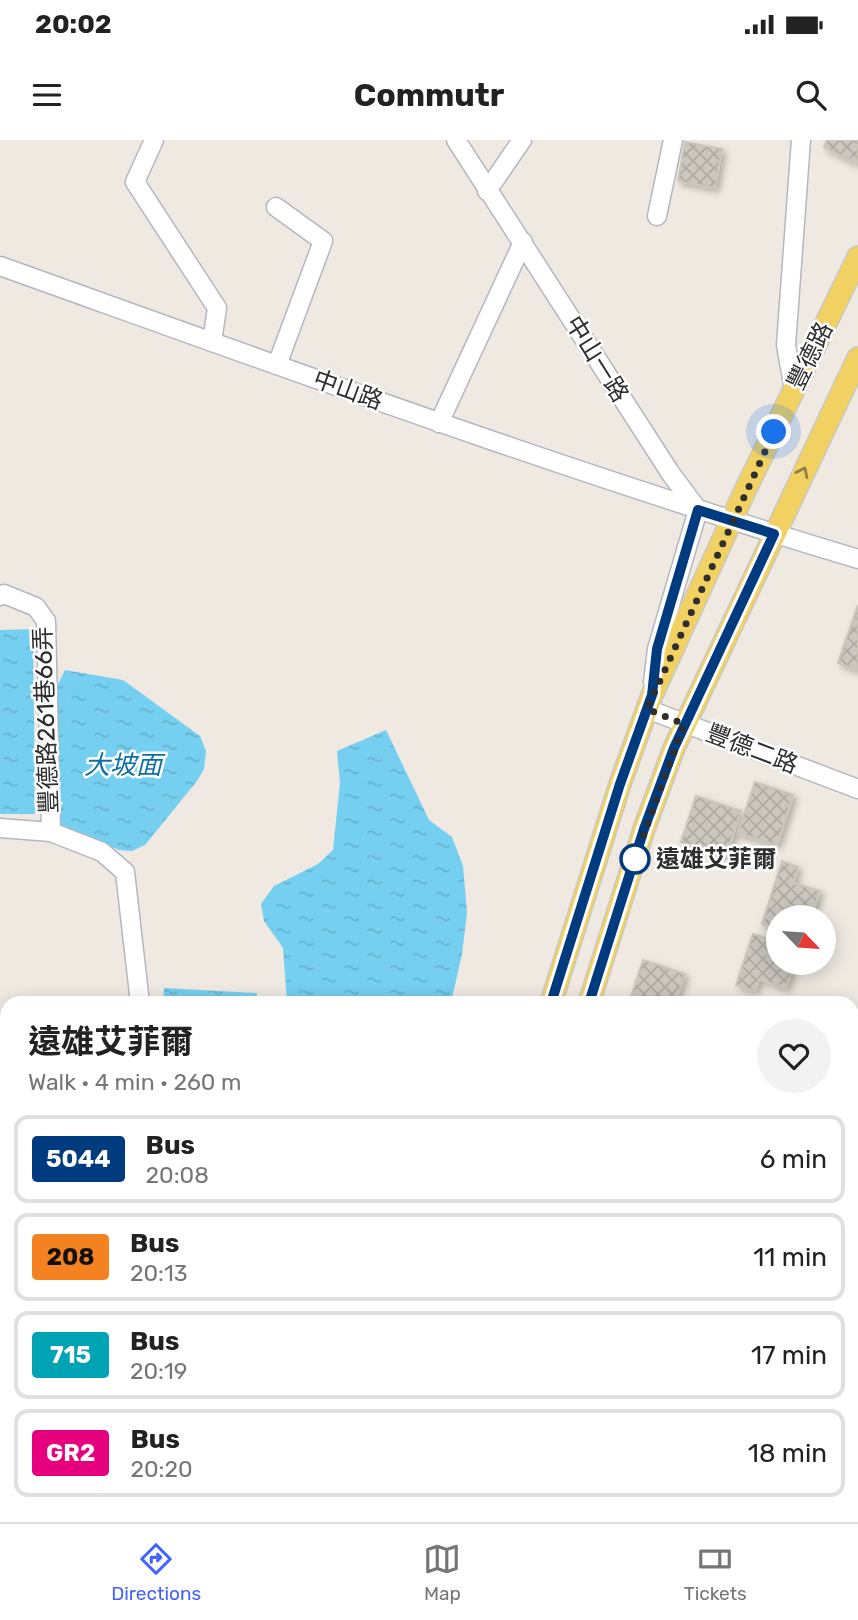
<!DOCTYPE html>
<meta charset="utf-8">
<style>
body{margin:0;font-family:Rubik,"Noto Sans TC",sans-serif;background:#f2f2f2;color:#222;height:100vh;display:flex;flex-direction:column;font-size:26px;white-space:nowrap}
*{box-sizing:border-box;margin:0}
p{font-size:23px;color:#767676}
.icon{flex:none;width:38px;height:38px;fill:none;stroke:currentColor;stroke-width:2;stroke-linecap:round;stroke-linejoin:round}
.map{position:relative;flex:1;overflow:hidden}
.sheet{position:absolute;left:0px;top:856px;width:859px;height:527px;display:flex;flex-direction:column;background:#fff;border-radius:21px 21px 0 0;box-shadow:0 4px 18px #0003}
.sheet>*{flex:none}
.badge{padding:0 14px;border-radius:5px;font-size:24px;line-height:46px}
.needle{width:46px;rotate:115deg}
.buttons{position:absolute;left:766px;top:765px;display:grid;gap:14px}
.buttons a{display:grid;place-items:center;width:70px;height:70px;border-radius:50%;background:#fff;box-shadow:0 4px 18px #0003;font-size:35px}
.you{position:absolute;width:35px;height:35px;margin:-18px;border:5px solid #fff;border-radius:50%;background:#1a73e8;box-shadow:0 0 0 10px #1a73e833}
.map>.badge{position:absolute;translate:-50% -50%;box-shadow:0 0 0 4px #fff}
.round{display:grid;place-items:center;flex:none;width:74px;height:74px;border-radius:37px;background:#f2f2f2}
.overview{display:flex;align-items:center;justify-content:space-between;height:119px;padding:0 28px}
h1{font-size:33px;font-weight:700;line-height:52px}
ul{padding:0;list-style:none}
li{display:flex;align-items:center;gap:21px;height:88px;margin:0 14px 10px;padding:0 14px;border:4px solid #e0e0e0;border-radius:14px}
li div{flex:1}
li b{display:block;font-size:26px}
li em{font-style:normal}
li .badge{min-width:77px;font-weight:700;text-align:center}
.status{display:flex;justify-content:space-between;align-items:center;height:49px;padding:0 35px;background:#fff;direction:ltr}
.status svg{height:19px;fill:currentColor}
header{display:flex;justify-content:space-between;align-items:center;height:91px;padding:0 28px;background:#fff;font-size:32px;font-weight:700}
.dock{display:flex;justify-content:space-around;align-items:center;height:98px;border-top:2px solid #e0e0e0;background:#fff;font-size:19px;color:#767676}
.dock a{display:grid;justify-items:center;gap:4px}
.dock .selected{color:#4264fb}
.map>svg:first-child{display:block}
.water{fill:url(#water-ripples)}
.building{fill:url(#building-cross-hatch);stroke:#cbc5ba;stroke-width:2;filter:url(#shadow)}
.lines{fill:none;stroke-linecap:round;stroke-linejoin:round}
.minor-casing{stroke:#b4b7c1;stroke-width:21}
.major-casing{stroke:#c9c9c9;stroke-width:24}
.minor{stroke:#fff;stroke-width:18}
.major{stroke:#f2d163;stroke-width:21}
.oneway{stroke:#908048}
.line-casing{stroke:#fff;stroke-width:16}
.line{stroke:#003b80;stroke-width:10}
.walk{stroke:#2e2e2e;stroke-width:7;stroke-dasharray:0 12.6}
.stop-dot{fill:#fff;stroke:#003b80;stroke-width:3.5}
.labels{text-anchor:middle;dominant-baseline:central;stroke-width:5;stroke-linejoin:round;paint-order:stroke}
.street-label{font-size:24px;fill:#2e2e2e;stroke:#fff}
.stop-label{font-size:24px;font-weight:bold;fill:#2e2e2e;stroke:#fff;text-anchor:start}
.water-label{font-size:26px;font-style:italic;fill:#0d6fa3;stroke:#fff}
</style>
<div class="status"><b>20:02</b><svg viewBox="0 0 49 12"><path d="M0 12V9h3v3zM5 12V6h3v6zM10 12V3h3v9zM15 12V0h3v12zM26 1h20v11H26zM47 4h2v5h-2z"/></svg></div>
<header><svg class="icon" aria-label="menu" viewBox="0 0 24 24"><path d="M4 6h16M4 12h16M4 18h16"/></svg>Commutr<svg class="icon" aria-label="search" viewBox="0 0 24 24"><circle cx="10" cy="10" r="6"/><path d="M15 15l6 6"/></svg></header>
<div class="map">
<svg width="858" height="1382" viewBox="0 0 858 1382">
<defs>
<pattern id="water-ripples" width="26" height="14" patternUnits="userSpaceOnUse" patternTransform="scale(1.75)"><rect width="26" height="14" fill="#75cff0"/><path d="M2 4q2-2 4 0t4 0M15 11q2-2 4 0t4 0" fill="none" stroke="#66b2ce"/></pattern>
<pattern id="building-cross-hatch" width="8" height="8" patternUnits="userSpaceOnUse" patternTransform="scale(1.75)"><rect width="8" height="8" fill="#cbc7bf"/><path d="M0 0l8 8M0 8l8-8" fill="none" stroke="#afaba4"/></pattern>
<filter id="shadow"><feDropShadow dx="3.5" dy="3.5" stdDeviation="3.5" flood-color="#0004"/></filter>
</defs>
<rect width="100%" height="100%" fill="#efe9e1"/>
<!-- water -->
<g class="water">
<path d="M33,489L35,674H0V490Z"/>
<path d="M65,530L123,540L200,596L206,611L204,629L197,641L145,705L132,711L119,710L57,683L56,674L63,663L54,654L58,544Z"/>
<path d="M386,590L429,680L452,697L463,726L467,772L462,814L451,863H287L283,808L264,781L261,764L274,746L318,724L333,710L340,643L337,611Z"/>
<path d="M164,848L257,853L256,863H163Z"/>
</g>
<!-- building -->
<g class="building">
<path d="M827,0H858V18L856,23L824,7Z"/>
<path d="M685,2L722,9L715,48L678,41Z"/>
<path d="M858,465V530L838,523Z"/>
<path d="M755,642L793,655L777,705L738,693Z"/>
<path d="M696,656L741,671L726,716L681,702Z"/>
<path d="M782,721L798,727L793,743L820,751L812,773L786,764L782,777H779L778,789L762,784Z"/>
<path d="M753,794L772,800L767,817L793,826L786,848L759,839L755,851L736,845Z"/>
<path d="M643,820L685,834L675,863H629Z"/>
<path d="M858,880V928L852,926V895Z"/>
<path d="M858,1120V1157L852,1154V1134Z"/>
<path d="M852,1158L858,1160V1198L852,1196Z"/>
<path d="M852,1221L858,1223V1238L852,1252Z"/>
<path d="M854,1321L858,1323V1377L852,1375Z"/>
<path d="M611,1376H625L642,1382H608Z"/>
<path d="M662,1376H685L683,1382H659Z"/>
</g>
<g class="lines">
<defs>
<g id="minor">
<path d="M154,0L135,42L217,168L212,202"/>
<path d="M456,0L671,334L698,370"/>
<path d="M487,51L522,0"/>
<path d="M276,67L323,101L277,225"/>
<path d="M657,76L673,0"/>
<path d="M0,126C285,228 568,332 858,419"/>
<path d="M794,250L786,205L801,0"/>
<path d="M439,283L523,102"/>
<path d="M0,456L4,454L36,467L46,481L51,692"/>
<path d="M653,542L657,509L698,370"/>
<path d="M647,569L858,649"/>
<path d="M0,688L51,692L102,712L125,732L140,863"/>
<path d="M852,1027L858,1012"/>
<path d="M0,1094H7"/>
<path d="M382,1376L400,1382"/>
<path d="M579,1382L583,1376"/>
<path d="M709,1382L711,1376"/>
<path d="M768,1382L770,1376"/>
</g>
<g id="major">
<path d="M551,863L620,644L652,555L743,355L858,117"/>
<path d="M589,863L644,689L674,608L858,218"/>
<path d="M353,1382L355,1376"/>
<path d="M397,1382L399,1376"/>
</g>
</defs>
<!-- minor casing -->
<use href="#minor" class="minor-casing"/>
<!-- major casing -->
<use href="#major" class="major-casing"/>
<!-- minor -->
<use href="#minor" class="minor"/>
<!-- major -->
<use href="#major" class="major"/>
</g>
<!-- one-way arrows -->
<defs><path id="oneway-chevron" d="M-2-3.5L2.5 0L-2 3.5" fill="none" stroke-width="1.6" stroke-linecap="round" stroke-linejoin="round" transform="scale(1.75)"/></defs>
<use class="oneway" href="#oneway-chevron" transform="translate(803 332) rotate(-64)"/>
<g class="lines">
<defs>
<path id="line" d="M551,863L620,644L652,555L657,509L698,370L774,394L674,608L644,689L589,863"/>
</defs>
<!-- line casing -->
<use href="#line" class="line-casing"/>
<!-- line -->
<use href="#line" class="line"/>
<!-- walk -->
<path class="walk" d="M635,719L684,584L647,569L774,292"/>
</g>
<!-- markers -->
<circle class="stop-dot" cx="635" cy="719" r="14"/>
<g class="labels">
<!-- street labels -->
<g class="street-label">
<text transform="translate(810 216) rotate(-64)">豐德路</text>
<text transform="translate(597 219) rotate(58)">中山一路</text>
<text transform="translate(348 250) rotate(20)">中山路</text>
<text transform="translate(46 580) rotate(-92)">豐德路261巷66弄</text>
<text transform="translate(752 609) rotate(21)">豐德二路</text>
</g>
<!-- stop labels -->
<g class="stop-label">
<text x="656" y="719">遠雄艾菲爾</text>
</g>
<!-- water labels -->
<g class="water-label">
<text x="123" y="625">大坡面</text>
</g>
</g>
</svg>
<div class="buttons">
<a><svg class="needle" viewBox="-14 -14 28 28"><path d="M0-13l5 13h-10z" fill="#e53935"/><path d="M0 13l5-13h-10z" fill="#767676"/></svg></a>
</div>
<div class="you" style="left:774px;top:292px"></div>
<section class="sheet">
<div class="overview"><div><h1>遠雄艾菲爾</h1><p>Walk · 4 min · 260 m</p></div><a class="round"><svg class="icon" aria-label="heart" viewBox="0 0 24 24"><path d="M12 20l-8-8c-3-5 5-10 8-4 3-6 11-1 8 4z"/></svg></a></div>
<ul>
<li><span class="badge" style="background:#003b80;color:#fff">5044</span><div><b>Bus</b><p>20:08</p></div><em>6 min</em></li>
<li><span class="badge" style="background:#f58220;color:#111">208</span><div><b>Bus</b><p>20:13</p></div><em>11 min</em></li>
<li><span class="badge" style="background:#00a3b4;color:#fff">715</span><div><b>Bus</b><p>20:19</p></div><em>17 min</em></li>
<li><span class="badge" style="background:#e6007e;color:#fff">GR2</span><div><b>Bus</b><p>20:20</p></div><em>18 min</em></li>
</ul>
</section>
</div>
<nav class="dock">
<a class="selected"><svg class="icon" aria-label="directions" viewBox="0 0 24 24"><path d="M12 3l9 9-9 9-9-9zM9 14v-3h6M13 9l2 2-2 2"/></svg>Directions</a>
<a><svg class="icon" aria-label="map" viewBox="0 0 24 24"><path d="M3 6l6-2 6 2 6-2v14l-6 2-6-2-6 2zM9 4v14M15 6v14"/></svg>Map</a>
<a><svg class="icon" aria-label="tickets" viewBox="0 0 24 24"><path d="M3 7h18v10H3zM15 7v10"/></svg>Tickets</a>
</nav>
